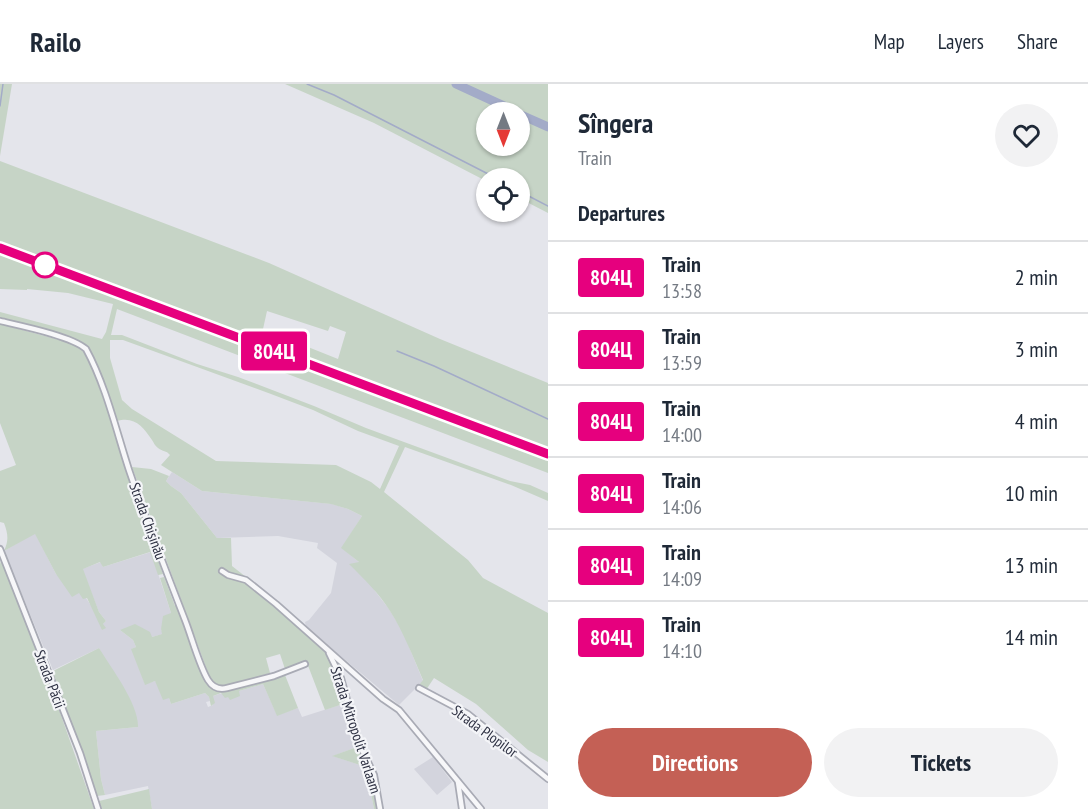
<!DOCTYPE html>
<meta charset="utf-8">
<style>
body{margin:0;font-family:"PT Sans Narrow",sans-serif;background:#f2f2f3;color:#1f2937;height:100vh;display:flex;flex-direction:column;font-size:22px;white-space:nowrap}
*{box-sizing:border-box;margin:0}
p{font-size:20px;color:#747a83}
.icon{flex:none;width:33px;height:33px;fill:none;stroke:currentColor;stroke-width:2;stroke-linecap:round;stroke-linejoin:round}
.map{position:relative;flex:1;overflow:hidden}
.drawer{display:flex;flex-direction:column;background:#fff;width:540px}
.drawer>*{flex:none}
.badge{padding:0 12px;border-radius:4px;font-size:21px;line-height:39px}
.needle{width:39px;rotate:180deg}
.buttons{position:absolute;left:476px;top:18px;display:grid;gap:12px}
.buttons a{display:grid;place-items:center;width:54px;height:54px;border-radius:50%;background:#fff;box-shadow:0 2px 4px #0004;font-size:30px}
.map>.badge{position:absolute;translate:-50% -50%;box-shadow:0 0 0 3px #fff}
h2{padding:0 30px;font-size:22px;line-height:54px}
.round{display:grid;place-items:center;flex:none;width:63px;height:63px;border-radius:32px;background:#f2f2f3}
.summary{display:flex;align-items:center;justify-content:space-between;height:102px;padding:0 30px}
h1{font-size:28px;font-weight:700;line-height:45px}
.button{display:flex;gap:12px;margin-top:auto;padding:12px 30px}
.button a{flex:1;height:69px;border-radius:36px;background:#c46055;color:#fff;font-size:24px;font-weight:700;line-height:69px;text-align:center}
.button a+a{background:#f2f2f3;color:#1f2937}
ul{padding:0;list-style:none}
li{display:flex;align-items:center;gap:18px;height:72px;padding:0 30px;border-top:2px solid #e0e1e3}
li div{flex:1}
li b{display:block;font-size:22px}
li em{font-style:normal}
li .badge{min-width:66px;font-weight:700;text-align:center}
header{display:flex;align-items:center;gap:36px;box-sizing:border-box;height:84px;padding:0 30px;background:#fff;border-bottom:2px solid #e0e1e3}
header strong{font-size:28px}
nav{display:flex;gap:33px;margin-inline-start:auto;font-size:21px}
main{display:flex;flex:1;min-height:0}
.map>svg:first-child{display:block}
.built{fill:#d3d4dd}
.green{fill:#c6d4c6;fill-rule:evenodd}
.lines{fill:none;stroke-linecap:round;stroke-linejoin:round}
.stream{stroke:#a3abc8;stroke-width:1.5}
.river{stroke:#a3abc8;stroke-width:9}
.street-casing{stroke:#a9abb5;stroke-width:8}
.street{stroke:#f7f7f9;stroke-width:4.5}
.rail{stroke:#7f8293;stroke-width:1.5;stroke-dasharray:3 6;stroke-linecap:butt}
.line-casing{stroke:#fff;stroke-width:14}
.line{stroke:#e6007e;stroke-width:9}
.stop-dot{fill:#fff;stroke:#e6007e;stroke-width:3}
.labels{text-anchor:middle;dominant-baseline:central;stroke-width:4.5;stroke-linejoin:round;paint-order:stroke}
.street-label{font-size:15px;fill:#2d3042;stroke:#f4f5f8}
</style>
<header>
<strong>Railo</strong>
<nav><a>Map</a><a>Layers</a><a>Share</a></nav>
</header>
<main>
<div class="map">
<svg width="548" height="725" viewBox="0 0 548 725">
<rect width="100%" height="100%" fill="#e4e5eb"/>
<!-- built -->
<g class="built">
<path d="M172,388L202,407L332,420L348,425L362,432L342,464L360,479L375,507L389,525L403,548L423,597L399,621L306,543L305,538L309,536L331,509L337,479L317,464L318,459L278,452L217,454L181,409L171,402L166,397Z"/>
<path d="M35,449L56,490L86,514L103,540L106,537L99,528L82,485L101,478L103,483L151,468L171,529L161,545L163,550L152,553L120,546L133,556L136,563L132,565L145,600L155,597L169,614L171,620L205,609L209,613L210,617L206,618L208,623L213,621V612L219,610L239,607L263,600L277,631L298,624L302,633L346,619L357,663L333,672L366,683L374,725H152L148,702L105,711L101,695L96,647L138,643L99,564L53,586L4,467Z"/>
<path d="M433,673L452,698L437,711L414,685Z"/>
</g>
<!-- green -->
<g class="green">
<path d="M0,0H12L0,72Z"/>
<path d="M285,0H548V129L519,114V94H486V97L374,39ZM486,28H519V62H486Z"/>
<path d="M0,77L269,179L440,255L548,299V367L0,162ZM267,227L328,247L330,242L346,248L338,275L263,245Z"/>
<path d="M0,168L548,373V389L117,225L111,251H122L197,280L238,293L314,322L366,344L510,397L530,401L548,409V417L511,401L405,363L384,408L468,476L483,494L548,529V678L528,666L476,620L434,594L426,606L419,601L423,596C413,573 404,549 390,527C379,509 364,495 349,480L359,478L341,464L362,432L348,425L331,420L202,407L161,381L170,371C166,366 163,368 158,364C155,362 154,359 152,356C143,343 135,332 117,337L91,269L85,261L78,256L0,235V228L102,255L106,248L113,220L68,209L27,205V206L0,205ZM110,256H123L271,310L313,326L358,347L399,362L380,405L371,398L336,381L216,377L132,325L122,316L110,274Z"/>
<path d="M0,240L71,259L81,264L86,270C111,331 130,394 152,456L151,457L163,490L158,491L150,468L103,483L100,478L83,485L99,528L106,537L103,540L106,544L102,546L87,514L83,515L79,509L72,513L56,490L35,450L4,467C9,456 8,450 4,439L0,438V387L16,381L0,339Z"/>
<path d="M132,383L151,385L169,392L166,397L171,402L181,409L217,454H231L232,482L246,493V498L301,543L328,569L340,596L346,619L325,626L307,579L302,578L285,585L280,570L266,574L270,589L226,603C220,603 216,603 211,597Z"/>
<path d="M1,476L57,620L94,725H0V480Z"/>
<path d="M164,493L175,522L176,519L206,597C208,601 211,605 216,607C226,611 272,595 285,591L298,624L277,632L263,600L239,607L240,612L230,616L228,613L225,614L221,609L213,612L215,619L211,622L209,613L205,609L171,620L169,614L163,616L155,597L145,601L131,565L136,563L133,556L120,546L135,540L150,548L152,553L162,550L161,545L163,532L171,529L160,494Z"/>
<path d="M99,564C111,584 139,620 138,643L96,647L101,695L105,711L97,712L51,588Z"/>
<path d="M357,663L368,681L372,690L379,725H374L366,683L332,672Z"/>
<path d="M149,705L152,725H102L99,717Z"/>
</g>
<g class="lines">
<!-- stream -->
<g class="stream">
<path d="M307,0L334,11L496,94"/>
<path d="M0,22L3,0"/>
<path d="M519,107L548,122"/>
<path d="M397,267L434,282L548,335"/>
</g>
<!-- river -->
<g class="river">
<path d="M456,0L517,28"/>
<path d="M519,30L548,43"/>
</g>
<defs>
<g id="street">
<path d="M0,237C21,242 71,252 86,265C106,302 116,346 129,386C146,436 166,487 185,536C192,554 199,581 208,596C213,604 219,606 227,604L274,592L305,580"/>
<path d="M0,465L80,669L98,725"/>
<path d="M222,487L228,491L246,496L276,520L383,615L399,626L481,725"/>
<path d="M329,569L341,594L359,659L374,691L380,725"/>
<path d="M419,604L468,630L548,695"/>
<path d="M458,698L462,725"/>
</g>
</defs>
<!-- street casing -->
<use href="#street" class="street-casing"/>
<!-- street -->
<use href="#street" class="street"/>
<!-- rail -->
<path class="rail" d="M0,164L548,370"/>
</g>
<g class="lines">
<defs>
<path id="line" d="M0,164L548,370"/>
</defs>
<!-- line casing -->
<use href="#line" class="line-casing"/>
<!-- line -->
<use href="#line" class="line"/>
</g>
<!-- markers -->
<circle class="stop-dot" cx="45" cy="181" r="12"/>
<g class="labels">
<!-- street labels -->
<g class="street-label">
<text transform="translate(148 437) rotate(70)">Strada Chișinău</text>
<text transform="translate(50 595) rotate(69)">Strada Păcii</text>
<text transform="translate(356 646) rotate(72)">Strada Mitropolit Varlaam</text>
<text transform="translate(485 647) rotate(36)">Strada Plopilor</text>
</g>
</g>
</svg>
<div class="buttons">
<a><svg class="needle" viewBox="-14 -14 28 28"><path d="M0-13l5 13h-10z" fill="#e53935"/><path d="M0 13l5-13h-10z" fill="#747a83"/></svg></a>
<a><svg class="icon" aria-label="locate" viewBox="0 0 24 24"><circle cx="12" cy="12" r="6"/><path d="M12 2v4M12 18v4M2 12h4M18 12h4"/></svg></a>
</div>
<b class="badge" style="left:274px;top:267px;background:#e6007e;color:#fff">804Ц</b>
</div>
<section class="drawer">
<div class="summary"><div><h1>Sîngera</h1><p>Train</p></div><a class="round"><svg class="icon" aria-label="heart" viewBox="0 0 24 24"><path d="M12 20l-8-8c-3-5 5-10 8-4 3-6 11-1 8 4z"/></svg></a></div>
<h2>Departures</h2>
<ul>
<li><span class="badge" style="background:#e6007e;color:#fff">804Ц</span><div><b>Train</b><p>13:58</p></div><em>2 min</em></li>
<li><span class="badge" style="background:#e6007e;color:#fff">804Ц</span><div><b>Train</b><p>13:59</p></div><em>3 min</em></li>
<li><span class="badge" style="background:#e6007e;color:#fff">804Ц</span><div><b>Train</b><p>14:00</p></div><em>4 min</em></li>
<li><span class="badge" style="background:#e6007e;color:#fff">804Ц</span><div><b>Train</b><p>14:06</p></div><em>10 min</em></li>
<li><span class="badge" style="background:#e6007e;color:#fff">804Ц</span><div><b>Train</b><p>14:09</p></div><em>13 min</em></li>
<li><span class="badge" style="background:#e6007e;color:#fff">804Ц</span><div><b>Train</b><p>14:10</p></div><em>14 min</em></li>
</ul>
<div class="button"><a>Directions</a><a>Tickets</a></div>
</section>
</main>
